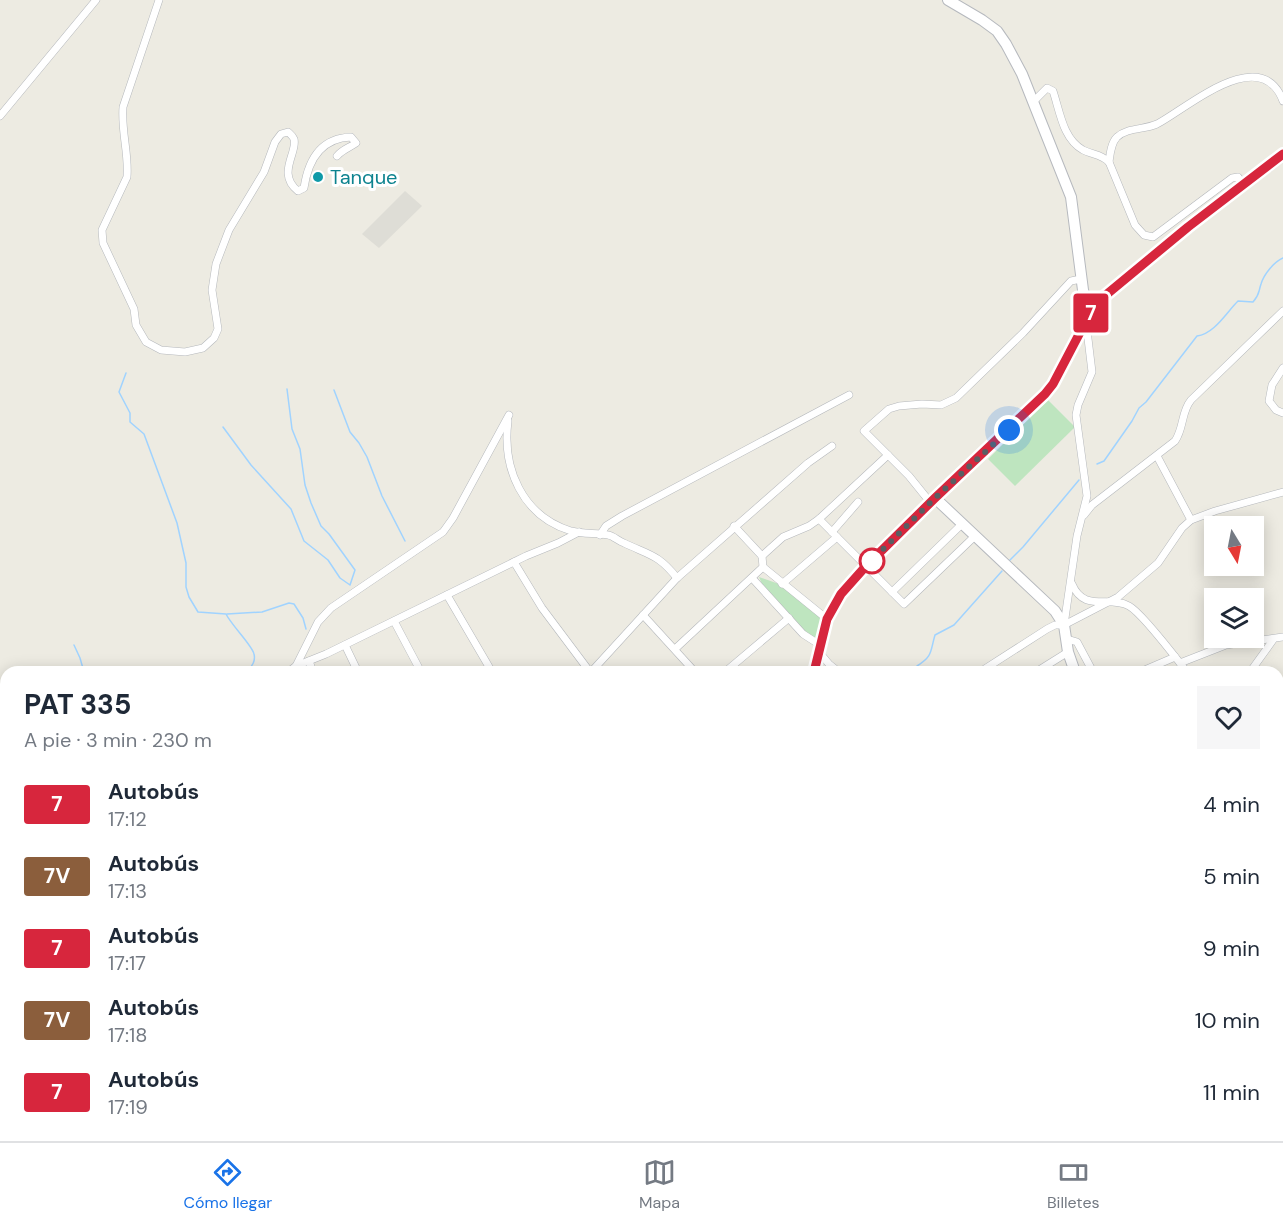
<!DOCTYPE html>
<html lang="es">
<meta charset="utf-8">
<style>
body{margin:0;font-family:"DM Sans",sans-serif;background:#f6f6f7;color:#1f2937;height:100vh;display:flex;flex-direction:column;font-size:22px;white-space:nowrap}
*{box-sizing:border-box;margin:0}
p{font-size:20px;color:#747a83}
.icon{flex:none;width:33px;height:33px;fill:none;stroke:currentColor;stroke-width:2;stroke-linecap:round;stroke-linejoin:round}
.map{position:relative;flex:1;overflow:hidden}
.drawer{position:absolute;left:0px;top:666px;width:1284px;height:476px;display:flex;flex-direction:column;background:#fff;border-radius:18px 18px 0 0;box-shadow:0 3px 15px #0003}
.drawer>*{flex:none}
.badge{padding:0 12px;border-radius:4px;font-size:21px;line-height:39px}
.needle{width:39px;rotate:170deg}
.tools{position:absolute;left:1204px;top:516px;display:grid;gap:12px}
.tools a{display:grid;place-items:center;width:60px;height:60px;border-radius:0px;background:#fff;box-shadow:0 3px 15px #0003;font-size:30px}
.you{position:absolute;width:30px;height:30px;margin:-15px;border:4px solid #fff;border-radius:50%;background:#1a73e8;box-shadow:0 0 0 9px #1a73e833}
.map>.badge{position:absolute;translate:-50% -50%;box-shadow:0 0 0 3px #fff}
.round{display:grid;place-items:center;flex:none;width:63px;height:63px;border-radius:0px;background:#f6f6f7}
.overview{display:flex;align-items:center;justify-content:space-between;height:102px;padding:0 24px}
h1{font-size:28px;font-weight:700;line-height:45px}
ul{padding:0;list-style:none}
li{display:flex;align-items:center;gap:18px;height:72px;padding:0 24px}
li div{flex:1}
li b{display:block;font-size:22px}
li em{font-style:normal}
li .badge{min-width:66px;font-weight:700;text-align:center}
.dock{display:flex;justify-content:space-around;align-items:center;height:84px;border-top:2px solid #e0e1e3;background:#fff;font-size:16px;color:#747a83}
.dock a{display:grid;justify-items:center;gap:3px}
.dock .on{color:#1a73e8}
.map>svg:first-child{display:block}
.industrial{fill:#deddd6}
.green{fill:#bee5bf}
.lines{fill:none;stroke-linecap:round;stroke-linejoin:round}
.stream{stroke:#a0d3ff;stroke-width:1.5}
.street-casing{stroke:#b5b8bc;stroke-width:8}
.secondary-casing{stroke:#b6b9be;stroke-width:12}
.street{stroke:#fff;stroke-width:7}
.secondary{stroke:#fff;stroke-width:10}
.line-casing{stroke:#fff;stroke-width:14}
.line{stroke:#d7263d;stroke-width:9}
.walk{stroke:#5a5e63;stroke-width:6;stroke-dasharray:0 10.8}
.culture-dot{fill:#0f9aa8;stroke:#fff;stroke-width:2}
.stop-dot{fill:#fff;stroke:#d7263d;stroke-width:3}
.labels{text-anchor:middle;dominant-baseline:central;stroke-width:6;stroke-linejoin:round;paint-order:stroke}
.culture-label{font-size:20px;fill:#0d838f;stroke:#fff;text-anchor:start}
</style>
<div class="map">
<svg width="1283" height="1141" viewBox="0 0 1283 1141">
<rect width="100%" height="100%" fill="#edebe2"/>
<!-- industrial -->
<path class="industrial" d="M405,191L422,206L379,248L362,234Z"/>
<!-- green -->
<g class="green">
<path d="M1048,400L1075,427L1015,486L988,459Z"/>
<path d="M759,577L779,584L823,619L819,640L805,632L762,584Z"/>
</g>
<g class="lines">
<!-- stream -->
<g class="stream">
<path d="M126,373L119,392L130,413V422L144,434L177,523L186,563V587L189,597L198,612L226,614C232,626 252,645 254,654C256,662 251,667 247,672"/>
<path d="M334,390L350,432L359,443L367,457L382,496L405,541"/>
<path d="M223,427L251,465L291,509L304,541L328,560L340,578L350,585L355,570L329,534L321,526L311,503L305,485L300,449L292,429L287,389"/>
<path d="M1097,464L1104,461L1132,421L1139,408L1146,402L1197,336C1214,334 1226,313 1238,301L1253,302C1260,294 1258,293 1261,284C1264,274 1274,262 1283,258"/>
<path d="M1010,560L1023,547L1079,480"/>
<path d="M227,614L262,612L289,603L294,604L303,618L306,629"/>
<path d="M74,645L80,658L84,672"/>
<path d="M915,672L917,666C933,656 930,652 935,635L954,625L1002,571"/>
<path d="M450,1136V1141"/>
<path d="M108,1141L112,1136"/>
</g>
<defs>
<g id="street">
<path d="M159,0L123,107C121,131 129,154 127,177L102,230L103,243L134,309L136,325L146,342L161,350L185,352L203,348L214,338L218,329L212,290L216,264L229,230L264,172L275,142L281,134L288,132C290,134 293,136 294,139C298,152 276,174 298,191L304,188C308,161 320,138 351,137L356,143C349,148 343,149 337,156"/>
<path d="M1033,102L1047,88L1053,91C1060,112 1063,139 1083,150C1093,155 1101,154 1109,162L1135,225L1144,235L1153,237L1232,178L1238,177L1244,185"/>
<path d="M0,116L96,0"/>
<path d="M1109,162C1110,154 1111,143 1117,137C1128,127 1144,130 1157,124C1186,109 1261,42 1283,101"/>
<path d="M1283,368L1272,385L1269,401L1276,410L1283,413"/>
<path d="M508,421C502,468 522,516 571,531C583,534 596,533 608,535C614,536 618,541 624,543C649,555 658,554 677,578"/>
<path d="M1157,456L1191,520"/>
<path d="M930,502L909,476L864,431L889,409L899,406L922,404L941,405L956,398L1023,333L1071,281L1081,279"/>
<path d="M1084,515L1092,505L1175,441C1184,428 1181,412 1191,400L1283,311"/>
<path d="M819,519L904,604L975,536"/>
<path d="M734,526L762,556"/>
<path d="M832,532L858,502"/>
<path d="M600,535L606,526L622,516L849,395"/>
<path d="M514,562L542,608L590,672"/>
<path d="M763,567L827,619"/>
<path d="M752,578L803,634L820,645"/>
<path d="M782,584L837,537"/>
<path d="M1072,584C1084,613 1109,595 1129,606C1142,613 1176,658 1187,672"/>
<path d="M892,592L962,524"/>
<path d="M447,595L492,672"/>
<path d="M643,615L695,672"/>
<path d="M394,621L421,672"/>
<path d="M1064,625L1077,536L1087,496L1076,415L1078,405L1092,372L1086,322"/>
<path d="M1067,639L1077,642L1093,672"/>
<path d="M345,645L358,672"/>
<path d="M675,649L763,567L762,556L783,537L809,526L819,519L888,455"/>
<path d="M819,652L829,664L839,672"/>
<path d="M309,661L313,672"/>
<path d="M1180,663L1226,645L1283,637"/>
<path d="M296,666L318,622L331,608L443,532L453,518L509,415"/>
<path d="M288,672L296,666L326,654L526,556L558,543L579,532"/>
<path d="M591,672L677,578L808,463L832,446"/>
<path d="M725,672L789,618"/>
<path d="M980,672L1047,629L1055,625H1064L1118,597L1158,563L1182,528L1191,520L1215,511L1283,492"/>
<path d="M1036,672L1068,652"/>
<path d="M1140,672L1175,657"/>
<path d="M1250,672L1273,640"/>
<path d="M1278,720L1283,712"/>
<path d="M1278,747H1283"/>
<path d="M1278,814L1283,816"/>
<path d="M1278,969H1283"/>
<path d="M1278,1118H1283"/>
<path d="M668,1136L669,1141"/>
<path d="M786,1136L787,1141"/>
<path d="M814,1136V1141"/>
<path d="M907,1136L911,1141"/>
<path d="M1090,1136L1092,1141"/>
<path d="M1230,1136L1233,1141"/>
<path d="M1143,1141L1158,1136"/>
</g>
<g id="secondary">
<path d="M948,0L982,20L997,31L1006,44L1022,74L1071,197L1083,290L1086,302L1093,309"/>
<path d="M935,498L1055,611L1064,625L1068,652L1075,672"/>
<path d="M814,672L827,619L841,594L866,566L935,498L1045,394L1053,384L1086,321L1101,299L1188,227L1283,155"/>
<path d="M1278,953L1283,955"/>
<path d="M0,959L6,958"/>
<path d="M291,1136L303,1141"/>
<path d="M711,1141L714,1136"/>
</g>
</defs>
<!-- street casing -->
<use href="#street" class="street-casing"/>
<!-- secondary casing -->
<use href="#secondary" class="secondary-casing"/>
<!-- street -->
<use href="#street" class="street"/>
<!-- secondary -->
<use href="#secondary" class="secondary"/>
</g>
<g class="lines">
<defs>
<path id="line" d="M814,672L827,619L841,594L866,566L935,498L1045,394L1053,384L1086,321L1101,299L1188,227L1283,154"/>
</defs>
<!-- line casing -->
<use href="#line" class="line-casing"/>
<!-- line -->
<use href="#line" class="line"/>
<!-- walk -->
<path class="walk" d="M872,561L866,566L935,498L1009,430"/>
</g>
<!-- markers -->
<circle class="culture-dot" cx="318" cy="177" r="6"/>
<circle class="stop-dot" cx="872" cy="561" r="12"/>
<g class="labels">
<!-- culture labels -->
<g class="culture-label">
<text x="330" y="177">Tanque</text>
</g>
</g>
</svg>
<div class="tools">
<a><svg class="needle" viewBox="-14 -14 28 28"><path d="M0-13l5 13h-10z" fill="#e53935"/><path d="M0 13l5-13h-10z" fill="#747a83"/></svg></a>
<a><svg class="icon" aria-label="layers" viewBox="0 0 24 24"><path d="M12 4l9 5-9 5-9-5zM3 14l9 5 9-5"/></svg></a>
</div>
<div class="you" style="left:1009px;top:430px"></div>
<b class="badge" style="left:1091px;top:313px;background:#d7263d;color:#fff">7</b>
<section class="drawer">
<div class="overview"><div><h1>PAT 335</h1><p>A pie · 3 min · 230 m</p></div><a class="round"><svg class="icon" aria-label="heart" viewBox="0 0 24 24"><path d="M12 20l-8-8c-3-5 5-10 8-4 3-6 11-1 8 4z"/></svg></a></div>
<ul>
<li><span class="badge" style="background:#d7263d;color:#fff">7</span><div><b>Autobús</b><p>17:12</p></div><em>4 min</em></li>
<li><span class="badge" style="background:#8b5e3c;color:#fff">7V</span><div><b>Autobús</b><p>17:13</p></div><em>5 min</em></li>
<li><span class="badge" style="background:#d7263d;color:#fff">7</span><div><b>Autobús</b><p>17:17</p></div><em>9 min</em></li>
<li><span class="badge" style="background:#8b5e3c;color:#fff">7V</span><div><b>Autobús</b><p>17:18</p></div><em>10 min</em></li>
<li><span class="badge" style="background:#d7263d;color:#fff">7</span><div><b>Autobús</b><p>17:19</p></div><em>11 min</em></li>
</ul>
</section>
</div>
<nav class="dock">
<a class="on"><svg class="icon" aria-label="directions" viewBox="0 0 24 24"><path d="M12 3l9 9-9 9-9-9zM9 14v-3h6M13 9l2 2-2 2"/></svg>Cómo llegar</a>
<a><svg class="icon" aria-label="map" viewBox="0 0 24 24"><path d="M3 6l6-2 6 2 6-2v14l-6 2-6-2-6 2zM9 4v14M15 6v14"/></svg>Mapa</a>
<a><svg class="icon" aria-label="tickets" viewBox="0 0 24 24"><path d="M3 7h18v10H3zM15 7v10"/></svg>Billetes</a>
</nav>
